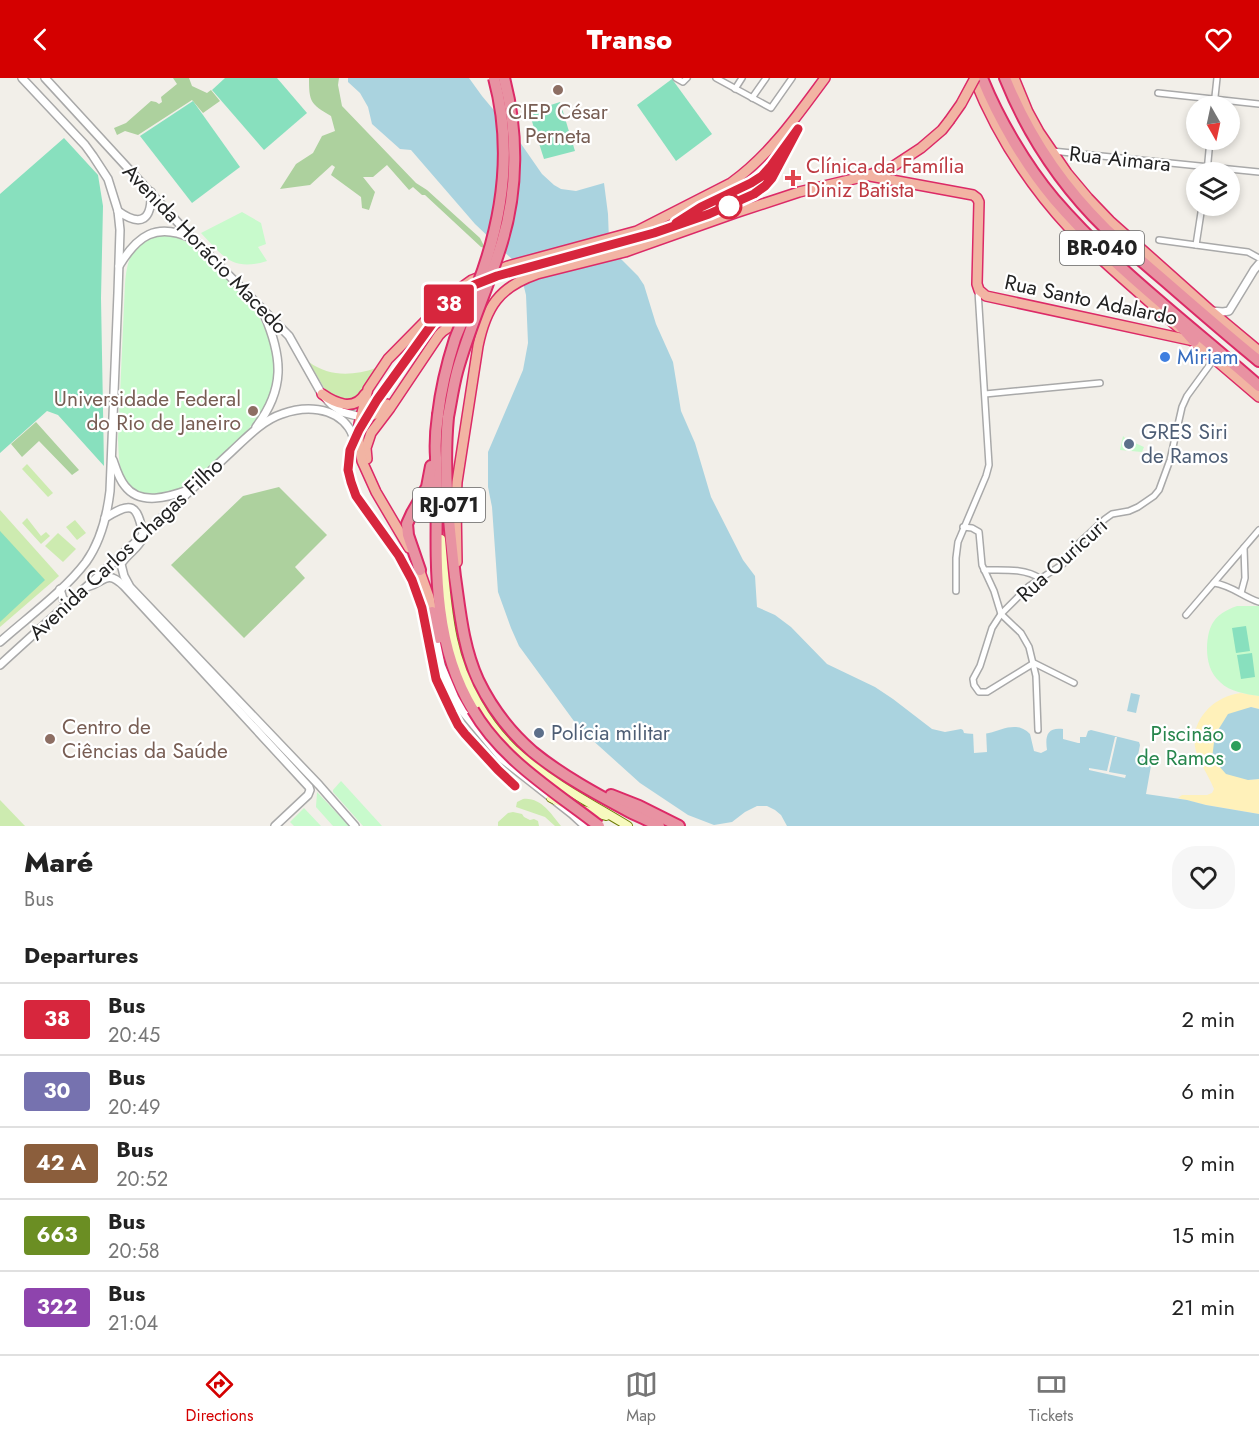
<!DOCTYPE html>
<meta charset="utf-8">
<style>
body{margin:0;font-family:Jost,sans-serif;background:#f6f6f6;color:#222;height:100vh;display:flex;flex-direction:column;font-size:22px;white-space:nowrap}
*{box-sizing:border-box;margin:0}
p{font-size:20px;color:#767676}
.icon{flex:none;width:33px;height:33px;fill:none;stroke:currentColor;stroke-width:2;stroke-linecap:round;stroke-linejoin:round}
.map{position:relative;height:748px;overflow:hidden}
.side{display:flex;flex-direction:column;background:#fff;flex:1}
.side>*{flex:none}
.badge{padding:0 12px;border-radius:4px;font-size:21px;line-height:39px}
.needle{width:39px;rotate:171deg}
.fabs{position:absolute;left:1186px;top:18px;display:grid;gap:12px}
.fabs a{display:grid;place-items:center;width:54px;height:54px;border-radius:50%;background:#fff;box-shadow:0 3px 9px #0003;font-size:30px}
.map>.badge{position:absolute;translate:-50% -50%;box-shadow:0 0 0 3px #fff}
h2{padding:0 24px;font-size:22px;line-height:54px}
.round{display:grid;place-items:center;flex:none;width:63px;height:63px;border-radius:24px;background:#f6f6f6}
.overview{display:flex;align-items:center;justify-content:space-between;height:102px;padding:0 24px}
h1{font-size:28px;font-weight:800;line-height:45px}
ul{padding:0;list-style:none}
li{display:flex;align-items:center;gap:18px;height:72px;padding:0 24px;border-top:2px solid #e0e0e0}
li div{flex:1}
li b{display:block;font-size:22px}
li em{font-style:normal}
li .badge{min-width:66px;font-weight:700;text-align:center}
header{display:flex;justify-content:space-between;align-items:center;height:78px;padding:0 24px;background:#d40000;color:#fff;font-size:27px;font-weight:800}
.tabs{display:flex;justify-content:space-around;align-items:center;height:84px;border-top:2px solid #e0e0e0;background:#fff;font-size:16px;color:#767676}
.tabs a{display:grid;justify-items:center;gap:3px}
.tabs .current{color:#d40000}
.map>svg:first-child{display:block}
.grass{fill:#cdebb0}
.forest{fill:#add19e}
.sand{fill:#fff1ba}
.park{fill:#c8facc}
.pitch{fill:#88e0be}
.water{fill:#aad3df}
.pier{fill:#f2efe9}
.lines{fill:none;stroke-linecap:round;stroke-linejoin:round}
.minor-casing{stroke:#a9a9a9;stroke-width:8}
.tertiary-casing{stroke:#a9a9a9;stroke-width:10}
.secondary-casing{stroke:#707d05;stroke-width:10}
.trunk-casing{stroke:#dc2a67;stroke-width:12}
.motorway-casing{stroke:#dc2a67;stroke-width:14}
.minor{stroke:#fff;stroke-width:5}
.tertiary{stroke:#fff;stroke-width:7}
.secondary{stroke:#f7fabf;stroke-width:8}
.trunk{stroke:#f2b4a3;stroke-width:9}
.motorway{stroke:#e892a2;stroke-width:10}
.trunk-bridge-casing{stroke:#dc2a67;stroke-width:12;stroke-linecap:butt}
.motorway-bridge-casing{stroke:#dc2a67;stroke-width:14;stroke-linecap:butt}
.trunk-bridge{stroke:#f2b4a3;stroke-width:9}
.motorway-bridge{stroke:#e892a2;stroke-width:10}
.line-casing{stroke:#fff;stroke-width:14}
.line{stroke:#d7263d;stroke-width:9}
.education-dot{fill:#8d6e63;stroke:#fff;stroke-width:2}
.health-dot{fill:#e0444e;stroke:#fff;stroke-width:2}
.stop-dot{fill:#fff;stroke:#d7263d;stroke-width:3}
.shop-dot{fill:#3f7fe0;stroke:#fff;stroke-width:2}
.service-dot{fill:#5c6f8a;stroke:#fff;stroke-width:2}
.leisure-dot{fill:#2e9e5b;stroke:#fff;stroke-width:2}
.labels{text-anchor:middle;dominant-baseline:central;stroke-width:4.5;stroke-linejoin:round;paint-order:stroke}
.shield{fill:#fff;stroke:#646464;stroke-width:1.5}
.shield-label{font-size:20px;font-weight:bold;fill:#222}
.education-label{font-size:21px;fill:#785e54;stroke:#fff}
.street-label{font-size:21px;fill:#222;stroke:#fff}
.health-label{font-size:21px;fill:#be3a42;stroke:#fff;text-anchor:start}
.shop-label{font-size:21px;fill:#366cbe;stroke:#fff;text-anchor:start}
.service-label{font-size:21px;fill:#4e5e75;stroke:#fff;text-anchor:start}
.leisure-label{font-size:21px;fill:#27864d;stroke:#fff;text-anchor:end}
</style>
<header><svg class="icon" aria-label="back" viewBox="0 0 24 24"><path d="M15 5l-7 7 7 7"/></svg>Transo<svg class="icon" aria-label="heart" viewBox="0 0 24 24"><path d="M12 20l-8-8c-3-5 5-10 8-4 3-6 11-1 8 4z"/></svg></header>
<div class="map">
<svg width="1259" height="748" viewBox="0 0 1259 748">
<rect width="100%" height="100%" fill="#f2efe9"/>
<!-- grass -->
<g class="grass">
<path d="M309,284C329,299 353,298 376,290V292L360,318L347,323L332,318L326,313Z"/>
<path d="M27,386L53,415L48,419L22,391Z"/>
<path d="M0,432L59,498L0,549Z"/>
<path d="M27,440L41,458L46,454L50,458L41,466L22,445Z"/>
<path d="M75,442L86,455L77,462L66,449Z"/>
<path d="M58,455L76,471L63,484L45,468Z"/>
<path d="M523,721C541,719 551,736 561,748H555L545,739L516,729L517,724Z"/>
<path d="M0,722L25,748H0Z"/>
<path d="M513,734L522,736L524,739L530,742L534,741L538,743L539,748H498V744L508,735Z"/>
</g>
<!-- forest -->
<g class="forest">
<path d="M173,0H189L192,8L207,15L211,12L220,23L203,35L192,22L138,57L125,53L117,57L114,50L126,45L151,23L156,24L159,26L162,24L161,19L177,6Z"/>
<path d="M309,0H339L338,7L342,28L416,105L427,112L480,160L485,170L481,169L425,117H422L413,109L409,112L387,87L373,99H363L375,114L369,132L362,130L361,119L331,97L335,89L332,87L310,107L280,111L296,86L313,75L322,58L335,53L331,38C310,26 309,23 309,0Z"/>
<path d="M36,344L79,392L72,397L39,363L22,379L11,366Z"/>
<path d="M279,409L327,457L295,489L305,500L244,560L171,487L243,418Z"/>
</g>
<!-- sand -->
<path class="sand" d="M1241,615L1259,618V631L1251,629L1248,702L1259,701V736L1206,727L1178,720L1182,717H1207L1212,715L1214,711C1209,698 1200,686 1196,673C1188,644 1213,618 1241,615Z"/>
<!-- park -->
<g class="park">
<path d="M242,134L261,145L266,166L258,169L267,183C232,194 223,178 201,155Z"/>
<path d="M162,157C189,157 211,183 228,202C251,227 271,247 274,283C276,303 269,323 258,339C243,361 189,412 164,417C154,419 142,417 133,411C118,400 119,378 118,361L125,206C127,179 133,163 162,157Z"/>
<path d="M1123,358L1126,361L1144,369L1142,374L1120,372Z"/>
<path d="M1237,528H1259V618C1246,616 1230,614 1220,604C1210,595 1207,583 1207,570C1208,547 1214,536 1237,528Z"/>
<path d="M341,703L382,748H363L333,714V712Z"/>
<path d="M317,714L349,748H333L316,729Z"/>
<path d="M304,730L321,748H294L290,744Z"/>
</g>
<!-- pitch -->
<g class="pitch">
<path d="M225,0H277L307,35L264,72L212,12Z"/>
<path d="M672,1L712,56L676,83L637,27Z"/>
<path d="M193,23L240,89L192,125L140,58Z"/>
<path d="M560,24L575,73L544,81L529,34Z"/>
<path d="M64,60L98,97L103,128L101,220L104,388L58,337L47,333L0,375V116Z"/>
<path d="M0,453L45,502L0,544Z"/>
<path d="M1246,548L1250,573L1236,575L1232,550Z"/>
<path d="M1252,575L1255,599L1241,601L1237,577Z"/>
</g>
<!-- water -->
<g class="water">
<path d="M348,0H469L482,18L517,60L542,96L554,107L561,111L576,113L604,105L608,136L609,163L614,174L638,198L644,207L656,246L673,284L681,333L695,365L711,419L743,482L755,498L757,529L775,537L791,549L827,586L875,609L893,621L932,651L945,654L961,651L963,652L964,655C972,656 981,657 989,655C1003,651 1018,643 1030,656L1034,673L1041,675L1047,672C1045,658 1047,649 1063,651V661L1078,665H1080V659H1086L1088,653L1091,652L1139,664L1140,667L1138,677L1152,682L1146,716L1187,722L1206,727L1259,736V748H787L781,737L775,732L767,728H757L745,734L732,744L714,747L688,737L640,705L579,650L519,568L511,550L498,514L492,429L488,409V374L523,292L528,265L526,217L520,193L515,184L475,146L411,72L400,71L372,46L368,29L360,15L348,4Z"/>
<path d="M1131,615L1140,617L1136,635L1127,633Z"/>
<path d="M1251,629L1259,631V701L1248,702L1226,696L1212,680L1215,657L1228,636Z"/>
</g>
<!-- pier -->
<g class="pier">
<path d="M986,652L987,674L974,675L973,653Z"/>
<path d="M1115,659H1117L1109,694L1126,697L1125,700L1089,692V690L1107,693Z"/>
</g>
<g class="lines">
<defs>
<g id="minor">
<path d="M676,0L683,4L687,0"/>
<path d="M716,0L771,30L792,0"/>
<path d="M735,11L742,0"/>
<path d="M1158,15L1259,26"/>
<path d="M752,20L766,0"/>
<path d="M1214,28L1217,0"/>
<path d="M1052,73L1259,94"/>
<path d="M1207,94L1210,62"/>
<path d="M1159,162L1240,173L1248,174L1259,180"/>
<path d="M1196,167L1202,128"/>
<path d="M985,316L1100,305"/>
<path d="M963,449L972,450L979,454L982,487L994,513L1001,536L1021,555L1029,569L1036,598L1038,652"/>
<path d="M984,492C1003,492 1025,490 1041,501"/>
<path d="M1214,505C1231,507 1243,519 1259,524"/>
<path d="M956,513V480L958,464L986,398L989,387L978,213"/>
<path d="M1241,515L1245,500L1244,470"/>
<path d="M1186,537L1259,452"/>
<path d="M1074,605L1034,585L987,614H979L974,607L973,601L980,588L992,550L1001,536L1029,508L1063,486L1076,468L1105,441L1112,436L1129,433L1138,429L1154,418L1159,412L1170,382L1182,329L1187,318L1214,281"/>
</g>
<g id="tertiary">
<path d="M45,0L193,161L289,258L320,313L328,323L332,327L342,334L361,339"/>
<path d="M118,133C142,150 152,141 151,114"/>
<path d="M119,188C137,158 156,144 191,160"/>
<path d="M1211,233L1223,234L1229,233L1254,192L1259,186"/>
<path d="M256,349C285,311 283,280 264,236"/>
<path d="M113,382C116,391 119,401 125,408C140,428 169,419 188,412"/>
<path d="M105,440C132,423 137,426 143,456"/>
<path d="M143,459C139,470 127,476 121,486L124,498L130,509L319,707L355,748"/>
<path d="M87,509C105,504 106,491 124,508L309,709L310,712L308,717L275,748"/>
<path d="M60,511L63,521L69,525"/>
<path d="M435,558L441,587L455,620L463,634L502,681L572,736L585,748"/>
<path d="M0,564C28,539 64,513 86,484C101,463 107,438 110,413L118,215L120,152L118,133L108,101L93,78L85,67L22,0"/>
<path d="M0,587C51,540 104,494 155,446C181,422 206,397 231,374C246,360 263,342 282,336C304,328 334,328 349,350C353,356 355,364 357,371"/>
</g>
<g id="secondary">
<path d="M441,461C444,495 446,528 453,561C462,604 487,649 521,678C553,706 592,726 628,748"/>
<path d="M551,720L565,726"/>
<path d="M580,731L606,738"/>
</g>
<g id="trunk">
<path d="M974,0C996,55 1030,108 1070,151C1079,161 1090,170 1100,180C1126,204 1153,227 1179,250"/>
<path d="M1014,0L1028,34L1039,54L1067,95L1088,120L1110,143L1211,233L1259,273"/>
<path d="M870,98L973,117L977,120L979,124L977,206L979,212L986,218L1194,263"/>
<path d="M683,134L676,140L677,145L680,147L698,142"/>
<path d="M1190,260L1259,319"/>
<path d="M322,316C335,325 354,334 365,316"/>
<path d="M361,339C372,339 379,335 387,326"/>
<path d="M367,381L366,370L371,355L390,330L439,257C446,249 456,245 466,250"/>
<path d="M409,470L376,414L362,383L359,366V346L368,311L388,281L451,217L472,202L508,188L637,153L731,105C770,77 797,38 825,0"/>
<path d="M457,484L456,425L457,404L478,268C486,229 499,209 537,196L625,174L735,135L799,114L866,98L892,89L921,70L942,52L949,43"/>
<path d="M418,488L429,519L432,534"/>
</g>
<g id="motorway">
<path d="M982,0C998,40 1026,88 1054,121C1114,191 1190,247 1259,308"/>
<path d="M1005,0C1028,57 1062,108 1106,151C1125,169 1145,186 1165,203C1196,230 1227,257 1259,283"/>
<path d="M1177,244L1194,263"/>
<path d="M438,337C436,351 435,365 436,379C436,391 437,403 437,416C436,489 433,567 473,632"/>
<path d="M448,339C443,392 449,447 455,499C460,534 463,569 478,602C491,629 510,654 533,674C561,697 598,717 630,734C640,739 650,743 659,748"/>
<path d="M420,492L408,457L407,446L412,435L427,409L431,388"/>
<path d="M432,534L438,560"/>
<path d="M611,717L639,728L679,748"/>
</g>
</defs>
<!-- minor casing -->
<use href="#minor" class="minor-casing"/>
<!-- tertiary casing -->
<use href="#tertiary" class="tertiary-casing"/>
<!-- secondary casing -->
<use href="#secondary" class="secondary-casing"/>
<!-- trunk casing -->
<use href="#trunk" class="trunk-casing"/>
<!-- motorway casing -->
<use href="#motorway" class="motorway-casing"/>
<!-- minor -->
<use href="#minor" class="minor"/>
<!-- tertiary -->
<use href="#tertiary" class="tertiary"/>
<!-- secondary -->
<use href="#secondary" class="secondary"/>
<!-- trunk -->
<use href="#trunk" class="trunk"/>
<!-- motorway -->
<use href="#motorway" class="motorway"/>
<defs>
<path id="trunk-bridge" d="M949,43L961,26L975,0"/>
<g id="motorway-bridge">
<path d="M438,337C441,311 447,286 455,261C462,243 471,225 478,206C503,140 513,70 494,0"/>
<path d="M448,339C451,324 453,309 457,294C469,250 489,208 502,164C518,111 518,53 504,0"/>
<path d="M473,632C502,682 554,713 599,748"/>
</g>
</defs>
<!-- trunk-bridge casing -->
<use href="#trunk-bridge" class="trunk-bridge-casing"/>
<!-- motorway-bridge casing -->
<use href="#motorway-bridge" class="motorway-bridge-casing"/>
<!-- trunk-bridge -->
<use href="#trunk-bridge" class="trunk-bridge"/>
<!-- motorway-bridge -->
<use href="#motorway-bridge" class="motorway-bridge"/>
</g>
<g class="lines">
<defs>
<path id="line" d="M515,708L498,692L465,656L458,647L452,635L436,601L422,530L412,502L399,478L356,418L351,404L348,392L350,372L359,352L377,322L432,246L458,218L474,207L497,198L654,155L709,136L754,116L765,108L772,100L798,51L771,88L762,98L751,105L701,129L676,145"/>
</defs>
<!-- line casing -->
<use href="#line" class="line-casing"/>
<!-- line -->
<use href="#line" class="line"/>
</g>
<!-- markers -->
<g class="education-dot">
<circle cx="558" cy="12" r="6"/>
<circle cx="253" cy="333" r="6"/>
<circle cx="50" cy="661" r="6"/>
</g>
<path class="health-dot" d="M790 91h6v6h6v6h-6v6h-6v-6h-6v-6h6z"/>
<circle class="stop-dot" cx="729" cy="128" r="12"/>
<circle class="shop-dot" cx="1165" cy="279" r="6"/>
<g class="service-dot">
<circle cx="1129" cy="366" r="6"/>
<circle cx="539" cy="655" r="6"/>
</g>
<circle class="leisure-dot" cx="1236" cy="668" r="6"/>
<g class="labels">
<!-- shield labels -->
<g class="shield">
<rect x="1060" y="153" width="84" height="34" rx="4.5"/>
<rect x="413" y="410" width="72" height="34" rx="4.5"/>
</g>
<g class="shield-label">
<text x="1102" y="170">BR-040</text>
<text x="449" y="427">RJ-071</text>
</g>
<!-- education labels -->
<g class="education-label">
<text x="558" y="34">CIEP César<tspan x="558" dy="24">Perneta</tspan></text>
<text x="241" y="321" text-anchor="end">Universidade Federal<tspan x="241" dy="24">do Rio de Janeiro</tspan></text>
<text x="62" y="649" text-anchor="start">Centro de<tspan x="62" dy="24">Ciências da Saúde</tspan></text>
</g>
<!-- street labels -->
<g class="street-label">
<text transform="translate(1120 81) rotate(6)">Rua Aimara</text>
<text transform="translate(205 171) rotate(46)">Avenida Horácio Macedo</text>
<text transform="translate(1091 222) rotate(12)">Rua Santo Adalardo</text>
<text transform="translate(126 471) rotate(-43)">Avenida Carlos Chagas Filho</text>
<text transform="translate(1062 482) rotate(-42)">Rua Ouricuri</text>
</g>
<!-- health labels -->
<g class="health-label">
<text x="806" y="88">Clínica da Família<tspan x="806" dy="24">Diniz Batista</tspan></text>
</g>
<!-- shop labels -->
<g class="shop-label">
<text x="1177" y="279">Miriam</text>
</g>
<!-- service labels -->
<g class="service-label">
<text x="1141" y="354">GRES Siri<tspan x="1141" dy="24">de Ramos</tspan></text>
<text x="551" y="655">Polícia militar</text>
</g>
<!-- leisure labels -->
<g class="leisure-label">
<text x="1224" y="656">Piscinão<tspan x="1224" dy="24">de Ramos</tspan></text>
</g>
</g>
</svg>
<div class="fabs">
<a><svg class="needle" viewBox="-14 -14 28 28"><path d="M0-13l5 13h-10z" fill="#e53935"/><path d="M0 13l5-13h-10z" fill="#767676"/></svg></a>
<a><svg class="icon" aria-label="layers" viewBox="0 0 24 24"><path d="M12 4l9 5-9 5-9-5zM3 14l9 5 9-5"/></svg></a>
</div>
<b class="badge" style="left:449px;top:226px;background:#d7263d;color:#fff">38</b>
</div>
<section class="side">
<div class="overview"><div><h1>Maré</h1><p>Bus</p></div><a class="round"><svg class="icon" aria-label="heart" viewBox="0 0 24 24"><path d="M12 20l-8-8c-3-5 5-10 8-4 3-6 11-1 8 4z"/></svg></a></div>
<h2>Departures</h2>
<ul>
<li><span class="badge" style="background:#d7263d;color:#fff">38</span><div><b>Bus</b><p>20:45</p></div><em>2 min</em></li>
<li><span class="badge" style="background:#7672af;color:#fff">30</span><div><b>Bus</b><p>20:49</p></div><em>6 min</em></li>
<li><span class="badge" style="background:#8b5e3c;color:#fff">42 A</span><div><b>Bus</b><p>20:52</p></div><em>9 min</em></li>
<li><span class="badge" style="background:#6b8e23;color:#fff">663</span><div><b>Bus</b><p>20:58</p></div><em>15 min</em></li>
<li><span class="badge" style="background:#8e44ad;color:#fff">322</span><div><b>Bus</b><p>21:04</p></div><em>21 min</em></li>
</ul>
</section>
<nav class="tabs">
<a class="current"><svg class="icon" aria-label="directions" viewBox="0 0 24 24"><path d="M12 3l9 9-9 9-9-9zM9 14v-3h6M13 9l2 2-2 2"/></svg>Directions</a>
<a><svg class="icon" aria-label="map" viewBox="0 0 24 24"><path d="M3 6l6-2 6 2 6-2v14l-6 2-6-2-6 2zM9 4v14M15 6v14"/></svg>Map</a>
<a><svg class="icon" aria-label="tickets" viewBox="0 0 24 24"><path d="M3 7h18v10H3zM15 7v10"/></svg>Tickets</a>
</nav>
